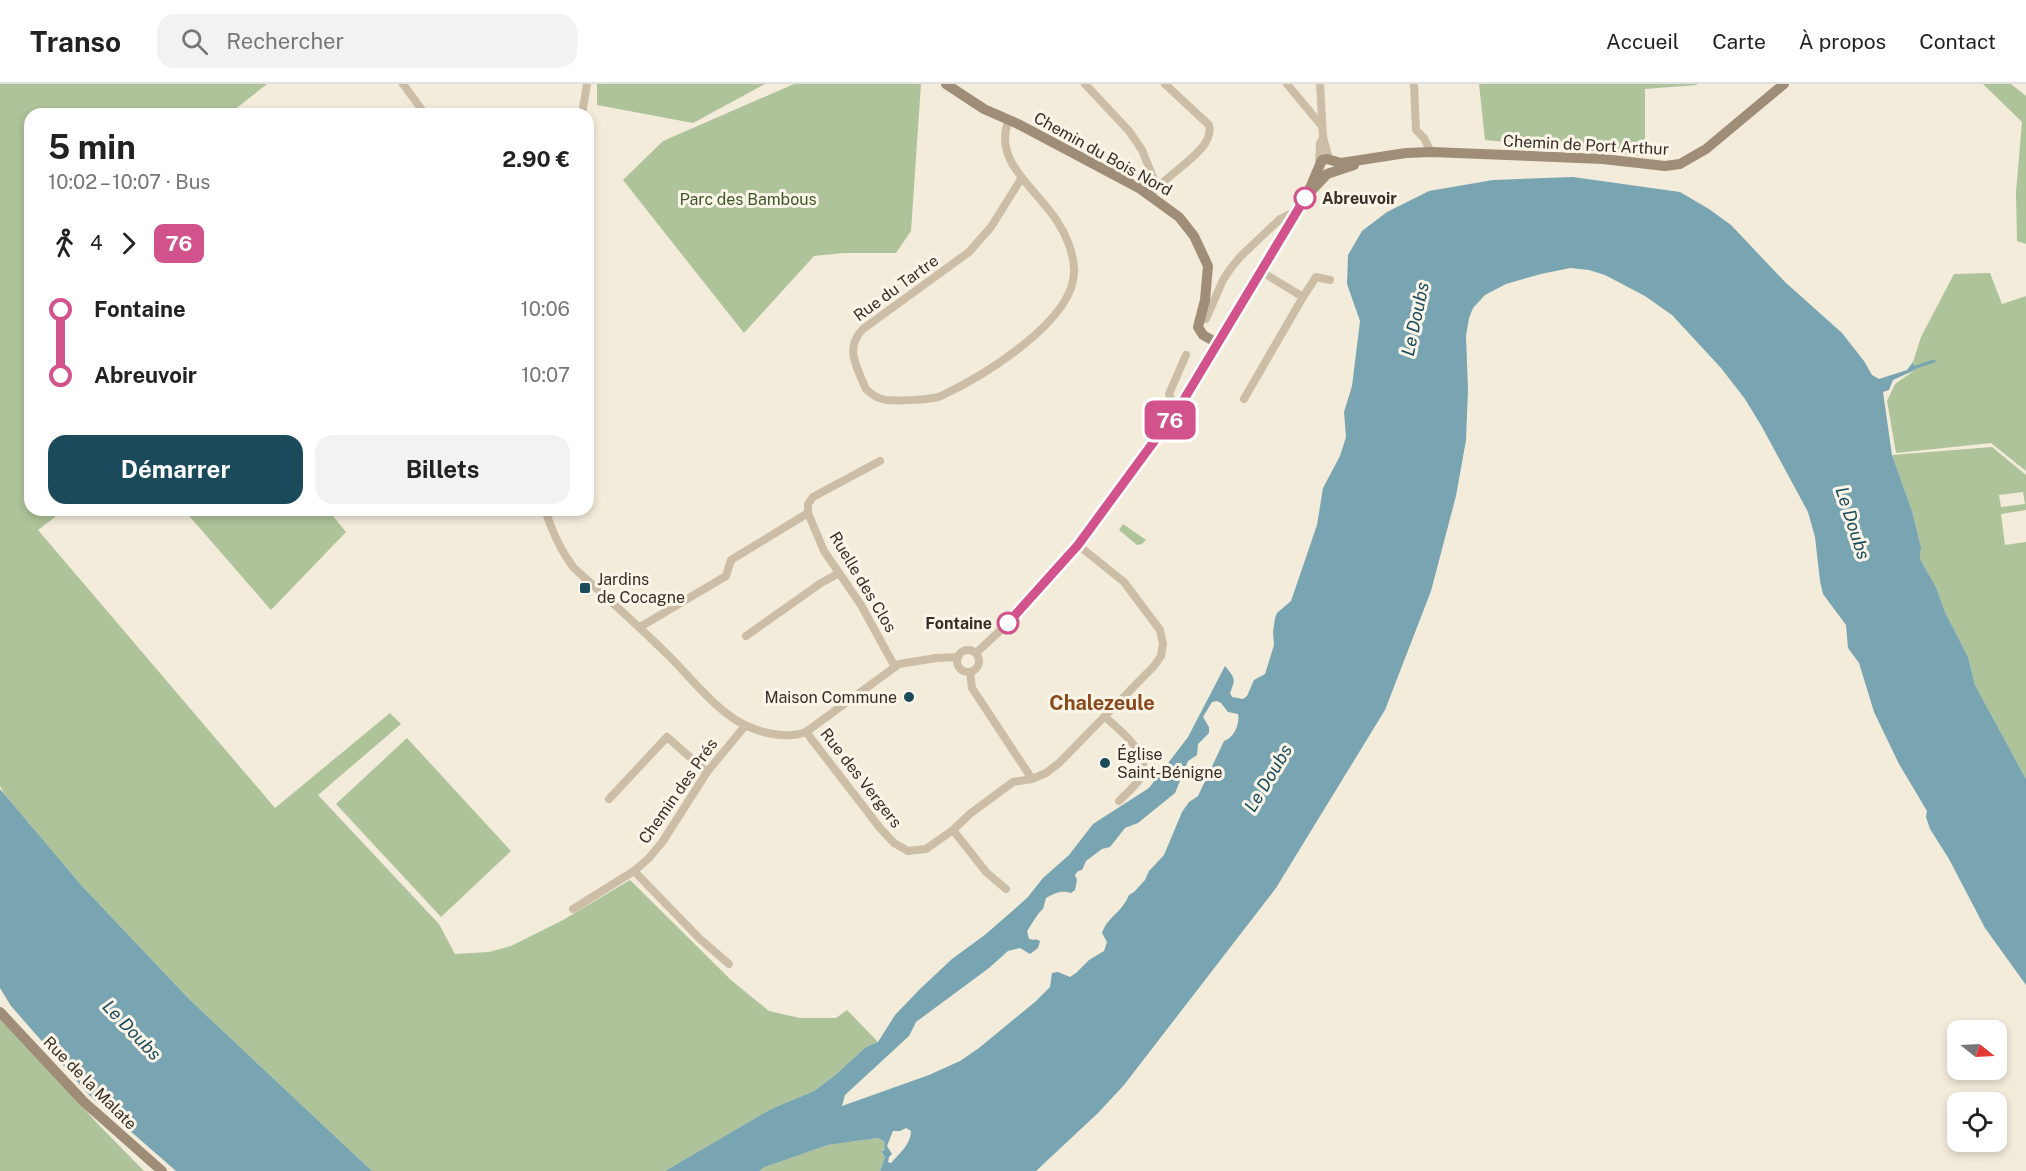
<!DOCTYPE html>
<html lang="fr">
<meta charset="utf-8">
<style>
body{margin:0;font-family:"Public Sans",sans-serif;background:#f2f2f2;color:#222;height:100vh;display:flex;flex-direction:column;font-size:22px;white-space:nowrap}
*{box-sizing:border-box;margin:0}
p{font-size:20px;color:#767676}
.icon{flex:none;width:33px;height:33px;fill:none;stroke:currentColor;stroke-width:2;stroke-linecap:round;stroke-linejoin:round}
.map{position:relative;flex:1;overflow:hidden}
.drawer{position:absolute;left:24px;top:24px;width:570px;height:408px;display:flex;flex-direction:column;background:#fff;border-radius:18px;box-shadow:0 3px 9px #0003}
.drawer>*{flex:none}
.badge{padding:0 12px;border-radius:9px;font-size:21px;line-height:39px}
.needle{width:39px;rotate:108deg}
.fabs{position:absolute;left:1947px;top:936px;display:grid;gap:12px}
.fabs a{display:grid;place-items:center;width:60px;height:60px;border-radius:12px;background:#fff;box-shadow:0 3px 9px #0003;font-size:30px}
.map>.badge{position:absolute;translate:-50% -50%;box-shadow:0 0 0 3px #fff}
.legs{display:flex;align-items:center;gap:9px;height:66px;padding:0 24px;font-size:20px}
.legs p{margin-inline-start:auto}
.overview{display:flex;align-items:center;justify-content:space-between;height:102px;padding:0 24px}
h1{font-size:33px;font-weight:700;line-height:45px}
.primary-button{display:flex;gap:12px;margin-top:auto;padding:12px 24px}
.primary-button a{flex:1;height:69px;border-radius:18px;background:#1b4b5b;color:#fff;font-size:24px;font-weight:700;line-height:69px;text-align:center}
.primary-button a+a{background:#f2f2f2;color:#222}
ul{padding:0 24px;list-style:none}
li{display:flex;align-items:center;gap:21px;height:66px;font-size:22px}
li i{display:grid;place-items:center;width:9px;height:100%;margin:0 8px;background:currentColor}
li i::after{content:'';width:15px;height:15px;margin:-8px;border:4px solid;border-radius:50%;background:#fff}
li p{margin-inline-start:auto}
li:first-child i{background:linear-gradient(#0000 50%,currentColor 0)}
li:last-child i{background:linear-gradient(currentColor 50%,#0000 0)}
header{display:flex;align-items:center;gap:36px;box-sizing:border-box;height:84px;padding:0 30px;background:#fff;border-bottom:2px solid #e0e0e0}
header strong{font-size:28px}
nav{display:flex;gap:33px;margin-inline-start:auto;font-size:21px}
.search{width:420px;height:54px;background:#f2f2f2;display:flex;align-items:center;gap:15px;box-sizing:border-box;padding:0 21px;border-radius:18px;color:#767676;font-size:22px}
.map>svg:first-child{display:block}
.green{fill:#aec39a;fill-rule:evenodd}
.water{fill:#78a5b1;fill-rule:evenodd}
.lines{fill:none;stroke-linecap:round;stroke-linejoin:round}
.stream{stroke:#78a5b1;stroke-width:3}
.street{stroke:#ccbea6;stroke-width:8}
.secondary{stroke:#9f8d77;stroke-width:10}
.line-1-casing{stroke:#fff;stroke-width:14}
.line-1{stroke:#d2528b;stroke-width:9}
.stop-1-dot{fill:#fff;stroke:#d2528b;stroke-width:3}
.poi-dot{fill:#1b4b5b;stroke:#faf5e8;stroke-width:2}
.labels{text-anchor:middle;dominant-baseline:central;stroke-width:6;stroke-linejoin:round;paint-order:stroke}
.street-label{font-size:16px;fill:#372f27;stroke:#faf5e8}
.stop-label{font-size:16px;font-weight:bold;fill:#372f27;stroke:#faf5e8;text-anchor:start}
.park-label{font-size:16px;fill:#3e572a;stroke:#faf5e8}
.poi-label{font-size:16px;fill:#372f27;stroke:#faf5e8;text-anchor:start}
.water-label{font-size:18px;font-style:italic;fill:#1b4b5b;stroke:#faf5e8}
.quarter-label{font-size:20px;font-weight:bold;fill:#8a4a1d;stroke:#faf5e8}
</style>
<header>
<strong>Transo</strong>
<div class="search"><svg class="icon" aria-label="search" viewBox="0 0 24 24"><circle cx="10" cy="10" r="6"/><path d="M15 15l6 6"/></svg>Rechercher</div>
<nav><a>Accueil</a><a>Carte</a><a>À propos</a><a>Contact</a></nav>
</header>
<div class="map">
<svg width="2026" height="1087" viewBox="0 0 2026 1087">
<rect width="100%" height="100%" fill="#f3ecdb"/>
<!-- green -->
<g class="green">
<path d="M0,0H267L229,30H30V426H64L38,446L275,724L390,629L401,640L318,711L439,840L455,870L489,868L511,862L563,836L630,796L731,896L769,927L800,934H836L847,926L878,958L866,963L834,992L814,1007L771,1025L665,1087H372L190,916L82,802L5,711L0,702Z"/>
<path d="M597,0H765L693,39L597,21Z"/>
<path d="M794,0H921L911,147L896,169H843L814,172L744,249L623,96L663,57Z"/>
<path d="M1479,0H1697V1L1645,5V72L1485,56Z"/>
<path d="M1983,0H2011L2026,12V160L2017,157L2016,108L2022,38Z"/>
<path d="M1990,189L2002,220L2026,212V387L1991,359L1896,369L1887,317L1895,300L1915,286L1913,278L1921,253L1954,190Z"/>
<path d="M1992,363L2026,391V426L2001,430L2005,461L2026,458V695L1975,601L1968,573L1945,528L1936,503L1920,475L1921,463L1912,427L1892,371ZM2023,408L2025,420L2001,423L1999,411Z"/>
<path d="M184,426H328L346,448L271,526Z"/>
<path d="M1123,440L1146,456L1142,460L1137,461L1119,446Z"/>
<path d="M407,654L511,767L441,833L336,720Z"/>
<path d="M0,932L97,1039L144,1087H0Z"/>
<path d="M878,1054L885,1058V1063L881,1069L885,1073L880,1087H759L765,1083L828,1061Z"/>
</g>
<!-- water -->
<g class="water">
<path d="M1573,93L1680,108L1709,125L1731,141L1785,198L1842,249L1864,277L1872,291L1879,295L1907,286L1913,278L1915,286L1893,296L1889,306L1883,308L1892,371L1912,427L1921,463L1920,475L1936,503L1945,528L1968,573L1975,601L2026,695V901L1985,844L1949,775L1930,745L1926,733L1927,727L1899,680L1874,628L1859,579L1848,564L1846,541L1823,510L1820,497L1815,453L1808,428L1762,343L1745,315L1721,284L1672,231L1645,212L1605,191L1589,186L1570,184L1541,190L1506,200L1485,211L1473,224L1469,234L1466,252L1468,306L1466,356L1456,412L1431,507L1385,626L1276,804L1124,1001L1098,1029L1036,1087H880L885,1073L881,1068L884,1066L885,1058L878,1054L828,1061L765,1083L759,1087H665L771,1025L814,1007L834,992L866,963L878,958L895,931L921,904L952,875L986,850L1027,814L1043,794L1069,771L1093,740L1149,704L1188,653L1225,582C1235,594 1236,595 1230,609L1232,613L1243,615L1247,612L1254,596L1265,590L1274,561L1273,548L1275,534L1277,529L1291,517L1317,441L1323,404L1340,372L1346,353L1344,328L1352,302L1360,237L1347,200L1348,171L1362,147L1387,128L1429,107L1493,96ZM1217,617L1221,619L1228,628L1238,630C1240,640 1234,654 1224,657L1198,712L1189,718L1182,728L1164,771L1149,787L1145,796L1134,808L1129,811C1121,830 1108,832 1102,849L1107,858L1104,867L1089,876L1076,889L1070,893L1058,888L1052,889L1050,903L1036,917L979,964L960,977L929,991L842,1022L845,1011L909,952L916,938L989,884L1008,867L1020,864L1030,870L1038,864L1040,857L1035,855L1034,856L1029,855L1027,847C1033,839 1036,831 1043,825L1046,814C1055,809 1061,806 1071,809L1075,806L1077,796L1075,791L1078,787L1082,786L1086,777L1102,765L1110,763L1125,744L1138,739L1175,709L1180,697L1181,686L1185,684L1188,677L1197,671L1198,660L1209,649V643L1203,633L1212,618ZM906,1044L911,1047C911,1060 899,1070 891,1079L888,1078L889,1073L892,1070L887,1062L893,1047H900Z"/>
<path d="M0,705L82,802L190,916L372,1087H176L89,1011L11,922L0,904Z"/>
</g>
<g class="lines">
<!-- stream -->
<path class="stream" d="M1913,284L1934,277"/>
<!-- street -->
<g class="street">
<path d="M403,0L425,30"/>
<path d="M1085,0L1129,47L1142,66L1157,103"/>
<path d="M1287,0L1321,41"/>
<path d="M1320,0L1323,53L1329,75"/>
<path d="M1414,0L1416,46L1424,54L1431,68"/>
<path d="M582,30L587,0"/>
<path d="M1009,36C991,77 1038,106 1057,137C1066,150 1073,168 1074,184C1078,236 981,293 941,312C932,316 897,317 886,316C879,315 871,310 866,305C857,284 844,264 863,245L969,168L991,143L1021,95"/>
<path d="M1319,80L1320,59L1323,54"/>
<path d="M1151,111C1165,90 1216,66 1209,41L1165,0"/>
<path d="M1303,213L1316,193L1330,196"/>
<path d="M1206,235L1223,196L1231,184L1240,173L1280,135L1290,130L1294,132"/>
<path d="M1244,315L1303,213L1262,188"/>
<path d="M880,377L813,413L808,420V429L824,467L861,521L895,583"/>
<path d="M545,426C552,447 560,466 574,484C606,513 638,541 669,572C688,591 713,622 736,636C755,648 785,656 806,648L899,580L936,574L958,573"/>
<path d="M640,543L726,492L731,476L808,429"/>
<path d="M746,552L821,499L839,489"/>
<circle cx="968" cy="577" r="11"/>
<path d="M976,569L1002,545L1078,461L1180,322L1172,317L1169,310L1186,271"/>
<path d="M970,588L972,604L1032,695"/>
<path d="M1105,633C1120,646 1155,673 1139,696C1133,704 1125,711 1119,717"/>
<path d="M806,648L880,744L894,759L908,767L926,765L953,746L971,729L1013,698L1032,695L1046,689L1059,679L1154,582L1161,572L1163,560L1160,546L1124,498L1078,461"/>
<path d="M609,715L667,653L707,688"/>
<path d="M953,746L986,788L1006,805"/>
<path d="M634,787L700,855L729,880"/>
<path d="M573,825L634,787L649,774L663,757L707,688L745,642"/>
</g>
<!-- secondary -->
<g class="secondary">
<path d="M946,0L984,25L1018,40L1139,104L1179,133L1194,152L1208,182L1205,216L1198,243L1203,251L1219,260"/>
<path d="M1312,106L1327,90L1354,81"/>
<path d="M1180,322L1307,111L1322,76L1327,75L1341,79L1406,69L1431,68L1603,75L1665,82L1680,80L1706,65L1784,0"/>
<path d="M0,928L84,1018L162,1087"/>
</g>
</g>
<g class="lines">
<defs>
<path id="line-1" d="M1008,539L1078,461L1180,322L1305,114"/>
</defs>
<!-- line-1 casing -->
<use href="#line-1" class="line-1-casing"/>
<!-- line-1 -->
<use href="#line-1" class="line-1"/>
</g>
<!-- markers -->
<g class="stop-1-dot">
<circle cx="1305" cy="114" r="10"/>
<circle cx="1008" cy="539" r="10"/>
</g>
<g class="poi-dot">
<rect x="579" y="498" width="12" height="12" rx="3"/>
<circle cx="909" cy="613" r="6"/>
<circle cx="1105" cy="679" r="6"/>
</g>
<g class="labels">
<!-- street labels -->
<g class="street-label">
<text transform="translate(1586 61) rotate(3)">Chemin de Port Arthur</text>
<text transform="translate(1103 70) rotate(29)">Chemin du Bois Nord</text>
<text transform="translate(896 204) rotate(-36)">Rue du Tartre</text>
<text transform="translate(863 498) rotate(59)">Ruelle des Clos</text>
<text transform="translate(861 694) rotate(52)">Rue des Vergers</text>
<text transform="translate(678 707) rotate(-55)">Chemin des Prés</text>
<text transform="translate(90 999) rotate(45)">Rue de la Malate</text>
</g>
<!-- stop labels -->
<g class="stop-label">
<text x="1322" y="114">Abreuvoir</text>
<text x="992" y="539" text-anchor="end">Fontaine</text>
</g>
<!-- park labels -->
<g class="park-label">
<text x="748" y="115">Parc des Bambous</text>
</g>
<!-- poi labels -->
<g class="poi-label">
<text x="597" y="495">Jardins<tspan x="597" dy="18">de Cocagne</tspan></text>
<text x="897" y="613" text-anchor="end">Maison Commune</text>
<text x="1117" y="670">Église<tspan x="1117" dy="18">Saint-Bénigne</tspan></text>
</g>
<!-- water labels -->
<g class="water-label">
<text transform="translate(1415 235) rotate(-78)">Le Doubs</text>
<text transform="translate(1853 439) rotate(72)">Le Doubs</text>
<text transform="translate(1268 694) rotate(-59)">Le Doubs</text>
<text transform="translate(132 946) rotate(46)">Le Doubs</text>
</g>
<!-- quarter labels -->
<g class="quarter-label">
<text x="1102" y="619">Chalezeule</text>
</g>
</g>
</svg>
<div class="fabs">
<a><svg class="needle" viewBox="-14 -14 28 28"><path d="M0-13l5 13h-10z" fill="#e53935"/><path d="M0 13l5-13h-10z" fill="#767676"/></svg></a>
<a><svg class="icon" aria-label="locate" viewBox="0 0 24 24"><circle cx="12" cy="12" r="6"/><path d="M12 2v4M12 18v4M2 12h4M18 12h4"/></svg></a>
</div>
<b class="badge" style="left:1170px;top:336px;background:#d2528b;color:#fff">76</b>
<section class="drawer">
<div class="overview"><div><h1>5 min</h1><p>10:02 – 10:07 · Bus</p></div><b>2.90 €</b></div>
<div class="legs"><svg class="icon" aria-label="walk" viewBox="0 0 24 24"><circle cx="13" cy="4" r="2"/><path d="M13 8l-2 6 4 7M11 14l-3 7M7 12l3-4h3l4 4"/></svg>4<svg class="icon" aria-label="forward" viewBox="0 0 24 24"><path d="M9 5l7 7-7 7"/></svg><b class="badge" style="background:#d2528b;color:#fff">76</b></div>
<ul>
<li><i style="color:#d2528b"></i><b>Fontaine</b><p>10:06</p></li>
<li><i style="color:#d2528b"></i><b>Abreuvoir</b><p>10:07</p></li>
</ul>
<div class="primary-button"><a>Démarrer</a><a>Billets</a></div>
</section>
</div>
